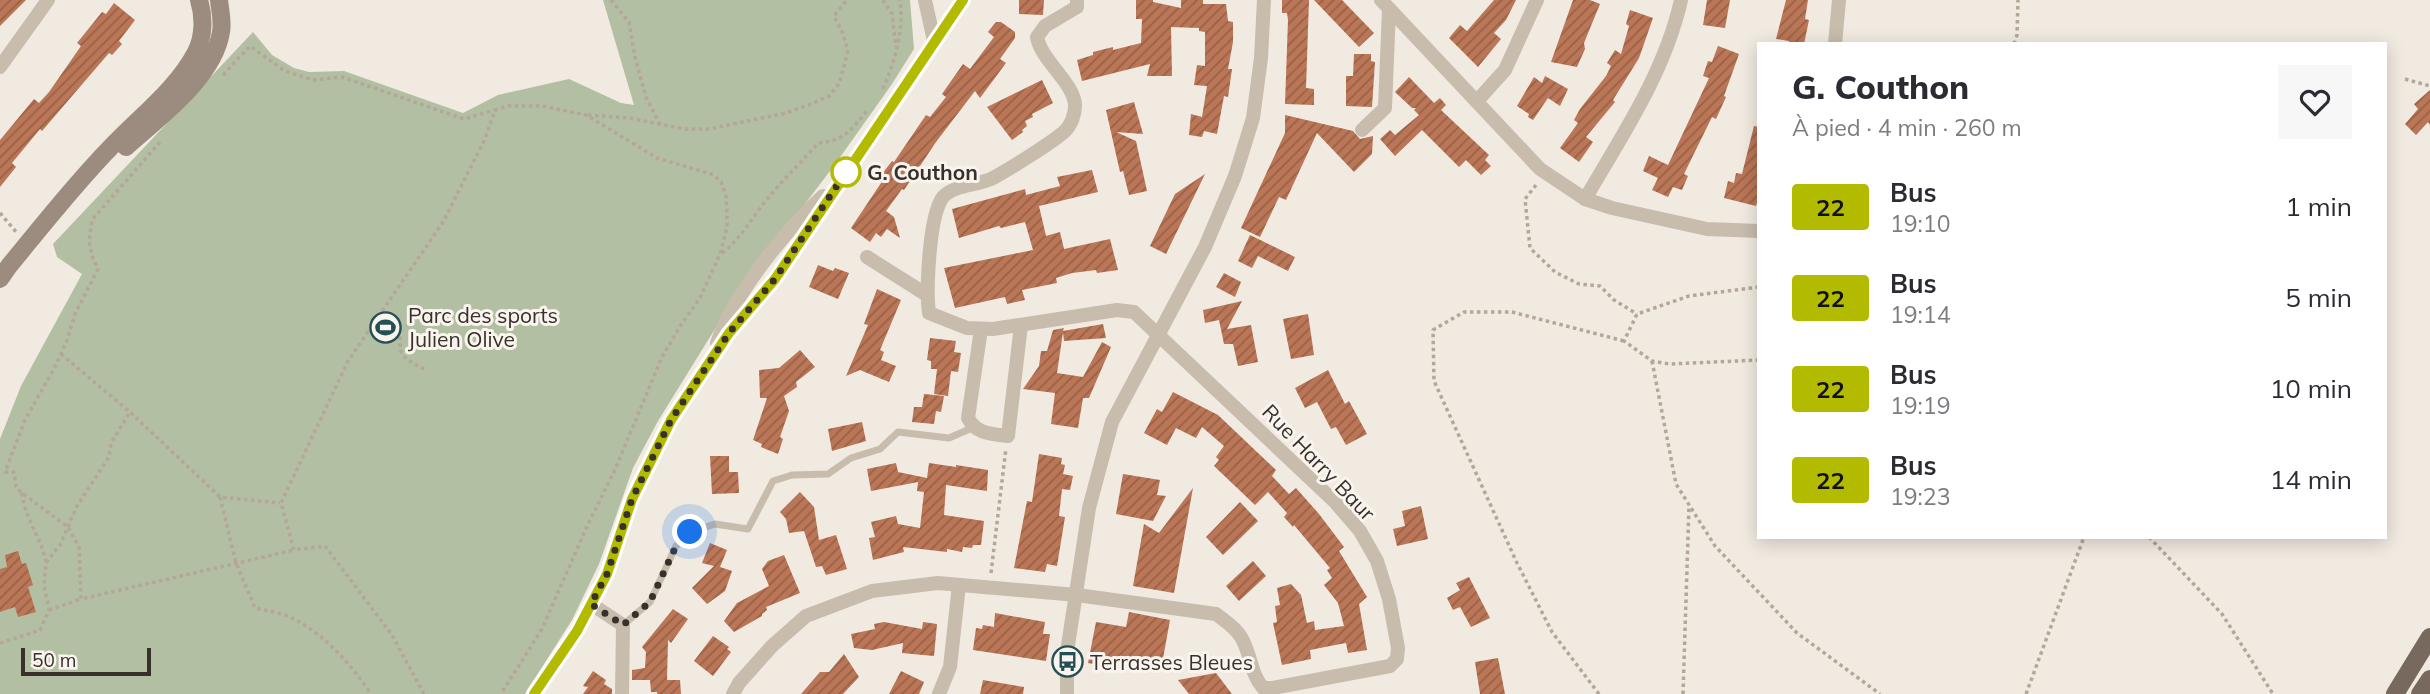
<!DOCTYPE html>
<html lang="fr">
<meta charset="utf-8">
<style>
body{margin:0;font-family:Mulish,sans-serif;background:#f7f7f7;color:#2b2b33;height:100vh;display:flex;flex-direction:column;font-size:26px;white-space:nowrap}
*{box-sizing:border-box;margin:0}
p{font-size:23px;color:#7c7c81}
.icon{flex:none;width:38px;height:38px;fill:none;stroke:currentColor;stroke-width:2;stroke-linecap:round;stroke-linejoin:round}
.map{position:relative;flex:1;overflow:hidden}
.side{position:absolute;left:1757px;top:42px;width:630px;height:497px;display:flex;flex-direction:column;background:#fff;border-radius:0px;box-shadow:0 4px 18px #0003}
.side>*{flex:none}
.badge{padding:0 14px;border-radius:5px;font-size:24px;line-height:46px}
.scale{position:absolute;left:21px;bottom:18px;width:130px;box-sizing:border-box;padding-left:7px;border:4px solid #37302b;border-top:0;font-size:19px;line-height:24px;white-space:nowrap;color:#37302b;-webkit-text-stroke:5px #f9f4ed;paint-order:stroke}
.you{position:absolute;width:35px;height:35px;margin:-18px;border:5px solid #fff;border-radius:50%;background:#1a73e8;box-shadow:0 0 0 10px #1a73e833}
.map>.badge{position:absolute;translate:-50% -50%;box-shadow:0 0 0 4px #fff}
.round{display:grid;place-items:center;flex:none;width:74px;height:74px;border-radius:0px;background:#f7f7f7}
.summary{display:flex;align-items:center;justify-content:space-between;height:119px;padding:0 35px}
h1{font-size:33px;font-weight:800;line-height:52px}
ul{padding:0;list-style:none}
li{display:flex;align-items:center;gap:21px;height:91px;padding:0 35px}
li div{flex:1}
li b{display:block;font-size:26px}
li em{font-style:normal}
li .badge{min-width:77px;font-weight:700;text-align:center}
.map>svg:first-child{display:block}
.pitch{fill:#b3bfa2}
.building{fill:url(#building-hatch)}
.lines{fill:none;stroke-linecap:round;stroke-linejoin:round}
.path{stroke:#b4a698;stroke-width:3.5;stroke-dasharray:3.5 3.5;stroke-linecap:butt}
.lane{stroke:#c8bcad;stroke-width:7}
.street{stroke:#c8bcad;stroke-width:14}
.secondary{stroke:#9c8c7f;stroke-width:18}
.primary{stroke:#77695e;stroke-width:18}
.line-casing{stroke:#fff;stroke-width:16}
.line{stroke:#b2bb00;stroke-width:10}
.walk{stroke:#37302b;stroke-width:7;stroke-dasharray:0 12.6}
.stop-dot{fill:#fff;stroke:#b2bb00;stroke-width:3.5}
.labels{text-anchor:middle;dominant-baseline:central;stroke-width:6;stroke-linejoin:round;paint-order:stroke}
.stop-label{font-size:21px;font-weight:bold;fill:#37302b;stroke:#f9f4ed;text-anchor:start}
.poi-label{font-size:21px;fill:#37302b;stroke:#f9f4ed;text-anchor:start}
.street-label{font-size:21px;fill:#37302b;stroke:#f9f4ed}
</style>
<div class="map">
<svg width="2430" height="694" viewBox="0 0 2430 694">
<defs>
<pattern id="building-hatch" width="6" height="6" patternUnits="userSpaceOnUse" patternTransform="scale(1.75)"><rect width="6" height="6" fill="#ba7656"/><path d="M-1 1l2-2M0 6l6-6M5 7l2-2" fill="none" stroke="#986147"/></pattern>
</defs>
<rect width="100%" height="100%" fill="#f1eae1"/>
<!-- pitch -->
<path class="pitch" d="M603,0H910L914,49L892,84L836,163L736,295L658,421L633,468L599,564L572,620L525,694H0V439L21,386L82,274L57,257L53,244L253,32L272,55L294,68L309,72L344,71L463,113L498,95L569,79L621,103L634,105Z"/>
<!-- building -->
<g class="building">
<path d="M0,0H26L0,26Z"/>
<path d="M1019,0H1044L1043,15L1019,14Z"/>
<path d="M1136,0H1153V2L1181,8V0H1203V4H1226L1228,21L1233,22V42L1228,69H1232L1228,97L1224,96L1217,134L1204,131L1202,137L1189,135L1191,114L1202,117L1207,86L1194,85L1197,65L1205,66V32L1199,31V28L1171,27L1172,76H1147L1150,64L1082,81L1077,60L1093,55V52L1113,47V50L1141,43L1142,19H1136Z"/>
<path d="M1282,0H1309L1306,88L1314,89V105L1285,104L1288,20L1287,13H1282Z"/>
<path d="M1314,0H1342L1374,33L1359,47Z"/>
<path d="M1494,0H1516L1506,20L1494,33L1501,39L1478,67L1449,38L1460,25L1467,31Z"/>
<path d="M1573,0H1590L1600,4L1584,43L1585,49L1577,67L1551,62Z"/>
<path d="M1707,0H1730L1725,28L1703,25Z"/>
<path d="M1786,0H1808L1805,19L1809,20L1804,44H1788L1789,41L1776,39Z"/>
<path d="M114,3L135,20L119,41L122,44L112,55L109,53L42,131L40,129L12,163L16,167L0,187V140L34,99L39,103L49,92L81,46L77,43L102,12L106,14Z"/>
<path d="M1630,10L1653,18L1639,58L1613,100L1615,102L1586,137L1593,142L1579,162L1560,148L1578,123L1574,120L1580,109L1606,76L1611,66L1607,63L1615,50L1621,54L1629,26L1626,24Z"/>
<path d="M996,22H1001L1015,32V38L1000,59L1006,63L980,98L975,91L936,142L904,190L902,189L886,211L894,217L900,238L887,229L881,237L876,233L870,242L851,228L885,177L882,174L892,161L894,162L926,115L930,117L946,97L942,94L963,64L970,69L994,37L988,32Z"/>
<path d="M1718,46L1739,54L1724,96L1726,97L1716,119L1712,117L1684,174L1688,176L1682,190L1673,187L1668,197L1652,190L1658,178L1643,171L1649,156L1668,165L1709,78L1703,76L1708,61L1712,62Z"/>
<path d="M1354,54H1371V61L1375,62L1372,107L1346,106V76H1353Z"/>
<path d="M1545,76L1568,89L1560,106L1548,98L1533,120L1528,117L1529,114L1517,106L1534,77L1542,83Z"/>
<path d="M1409,77L1434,103L1440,98L1446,105L1441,110L1489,155L1485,160L1491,166L1481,175L1466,160L1459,167L1422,130L1395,156L1380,139L1390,130L1395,135L1419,115L1414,110L1416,108H1412L1395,92Z"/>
<path d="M1042,80L1053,103L1032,114L1033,117L1025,121L1027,126L1022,130L1023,132L1012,140L987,107Z"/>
<path d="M2430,90V125L2428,122L2416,135L2405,124L2418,109L2414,104Z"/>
<path d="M1134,102L1143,134L1116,132L1136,141L1147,191L1129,195L1123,171L1120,172L1106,110Z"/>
<path d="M1285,115L1353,131L1360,139L1373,136L1372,154L1354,172L1317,133L1286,200L1279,197L1260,237L1241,228L1285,133Z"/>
<path d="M1754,126L1759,127V196L1756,206L1724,198L1728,181L1734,183L1736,173L1742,174Z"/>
<path d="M1092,170L1098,192L1039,206L1046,236L1060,232L1064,249L1110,239L1118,270L1097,273L1096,270L1072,273L1056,278L1057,283L1022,290L1025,300L1007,304L1005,297L955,308L944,268L1033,250L1025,222L1001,228L999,226L959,238L952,209L1025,189L1026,195L1060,186L1057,177Z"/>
<path d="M1205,174L1166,254L1150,246L1175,194Z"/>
<path d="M1250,235L1295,257L1288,271L1258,256L1252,268L1238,261Z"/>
<path d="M818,265L833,271L835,268L849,273L838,299L809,287Z"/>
<path d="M1224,273L1241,282L1235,297L1216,287Z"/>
<path d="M877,289L901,300L880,350L884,352L881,360L896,366L889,382L860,370L846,376L868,325L864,324Z"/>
<path d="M1242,301L1227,329L1251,325L1258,362L1238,366L1233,344H1224L1219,320L1205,323L1203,310Z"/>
<path d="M1308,314L1314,355L1291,359L1283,319Z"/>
<path d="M1103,324L1106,338L1064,341L1063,332L1057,373L1083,377L1102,342L1111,347L1089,398H1083L1078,428L1051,424L1055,393L1023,389L1039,366L1041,351H1047L1053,330L1064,328L1063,331Z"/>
<path d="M930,338L956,341L954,352L961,353L958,372L951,371L948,396L934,394L937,369H931V361L927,360Z"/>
<path d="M800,350L815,367L796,382L797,387L784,396L789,411L780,437L783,439L778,454L761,447L762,444L753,440L767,398H760L759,370L779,368Z"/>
<path d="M1328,370L1345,404L1349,401L1367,434L1346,445L1336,427L1331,429L1317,402L1305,408L1295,388Z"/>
<path d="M1173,392L1218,415L1276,470L1272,476L1289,494L1296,488L1319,514L1344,547L1339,551L1367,597L1359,604L1367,650L1348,653L1346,643L1330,646L1310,650L1311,659L1282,665L1273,623L1277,622L1275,606L1280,605L1277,588L1291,584L1301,595L1307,623L1314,621L1315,630L1344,626L1338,603L1324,585L1332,578L1327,570L1330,568L1294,525L1293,527L1284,517L1287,513L1268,492L1255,505L1214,466L1219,460L1216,457L1224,446L1202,427L1196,438L1176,428L1167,445L1144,433L1157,409L1162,412Z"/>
<path d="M924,394L944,396L941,412L936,411L934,424L912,422L914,407H922Z"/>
<path d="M862,422L866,441L832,451L828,429Z"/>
<path d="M1039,454L1062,458L1061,464L1065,465L1063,474L1073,476L1070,490L1062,489L1059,516L1065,517L1057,566L1047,564L1045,572L1014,568L1027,501L1032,502Z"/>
<path d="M710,456H729V472H738L739,493L712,494Z"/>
<path d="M896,463L898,472L927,478L929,463L956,467V465L988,470L987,491L946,485L944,515L984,521L981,545H973L972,548L963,547L962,552L947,549V552L903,547L904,552L873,560L869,538L875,537L871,522L896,516L898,524L920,528L924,492L917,491L918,482L871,491L867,469Z"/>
<path d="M1123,474L1160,480L1157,495L1166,496L1153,521L1116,514Z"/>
<path d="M1193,488L1174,593L1133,586L1144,524L1159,533Z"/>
<path d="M800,492L814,507L819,540L836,535L847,569L826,575L822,566L816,567L804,531L789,533L786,519L780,512Z"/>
<path d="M1240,502L1258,521L1223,555L1206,537Z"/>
<path d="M1421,506L1428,539L1397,546L1393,529L1405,526L1402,511Z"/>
<path d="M710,543L727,550L720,567L732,571L725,591L707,604L692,588L714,566L702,563Z"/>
<path d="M18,551L22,564L26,563L33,585L28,587L36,612L18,617L15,607L0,612V569L7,567L5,555Z"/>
<path d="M784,555L800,593L766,607L767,610L762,614V616L734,632L724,621L737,603L769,586L762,569L768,561Z"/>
<path d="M1253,561L1266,576L1239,601L1226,586Z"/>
<path d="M1469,577L1490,618L1471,627L1460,607L1453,610L1447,598L1460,590L1456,583Z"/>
<path d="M673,609L688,619L671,643L668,640L667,680H680L681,694H657V692H651L650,680H632V670L645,668L646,652L642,647Z"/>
<path d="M1129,612L1170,620L1162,664L1121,657L1119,669L1088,663L1096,622L1126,627Z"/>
<path d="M995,613L1045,622L1043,634H1050L1046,661L973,650L976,628L982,629L983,625L994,627Z"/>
<path d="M884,622L922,629L923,622L937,624L934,656L902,653L903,643L872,650L854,648L851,634L875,629L874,624Z"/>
<path d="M713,636L729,647L727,649L731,652L713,676L694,661Z"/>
<path d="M844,654L859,677L843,694H801L820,672H829Z"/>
<path d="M1498,658L1505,694H1480L1475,662Z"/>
<path d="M593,671L606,680L604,684L612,689V694H583L588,687L583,686Z"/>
<path d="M901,671L924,682L919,694H889Z"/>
<path d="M1216,673L1232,694H1189L1178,680Z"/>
<path d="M983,680L1024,687L1023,694H980Z"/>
</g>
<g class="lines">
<!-- path -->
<g class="path">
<path d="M611,0L629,22L635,57L646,97L660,125"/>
<path d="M883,0L892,14L896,47"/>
<path d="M2014,44L2017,35L2018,0"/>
<path d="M223,75L250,46L285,71L313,80L342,77L464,119L495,110"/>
<path d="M2405,79L2430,86"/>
<path d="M883,89C895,60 904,32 900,0"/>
<path d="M588,115L629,118L685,129H709L786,113L811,104L829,96L839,84L848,51L843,34L834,16L847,0"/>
<path d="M160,142L92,220L89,242L93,259L98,269L75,314L67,340L56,365L25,420L5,472H14L16,487L22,493L68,527L79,547L81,599L294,550"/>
<path d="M1536,185L1525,199L1530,248L1555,272L1579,284L1600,286L1614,300L1637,314"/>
<path d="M0,213L17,233"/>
<path d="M722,253C739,241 752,218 765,202C781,181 801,163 818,143C844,141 851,130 867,111"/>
<path d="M1759,287L1689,296L1637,314L1624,341L1652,361L1669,364L1759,360"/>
<path d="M381,315L400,338V350L406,359L426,370"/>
<path d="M61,354L130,412L220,497L280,503"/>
<path d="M1652,361L1676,484L1715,546L1797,633L1880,694"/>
<path d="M22,493C25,519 41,537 46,562"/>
<path d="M220,497L236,563L255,608C266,611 281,612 292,618C324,634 351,664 371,694"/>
<path d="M2149,537L2222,614L2273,694"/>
<path d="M991,573L1006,448"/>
<path d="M49,610L81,599"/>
<path d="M0,643L40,630L49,610L44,585L46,563L60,545L77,506L109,457L111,443L130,412"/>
<path d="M424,694L392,635L325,546L294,550L281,503L348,361L443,222L485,139L495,110L509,106H542L586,115L657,158L714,175L721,182L726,196L727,212V227L720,254L701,296L679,328L662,357L614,472L588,524L542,629L501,694"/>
<path d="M1599,694L1552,632L1517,563L1434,381L1433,330L1464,312H1512L1624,341"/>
<path d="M1683,694L1689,506"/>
<path d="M2026,694L2084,537"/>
</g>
<!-- lane -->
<path class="lane" d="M623,625L650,602L676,546L690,532L715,524L748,529L773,481L792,475L828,474L851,458L880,449L898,432L949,438L972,428"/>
<!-- street -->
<g class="street">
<path d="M925,0L934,41"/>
<path d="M1381,0L1540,169L1585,199L1612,208L1707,229L1759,231"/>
<path d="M1835,44L1839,0"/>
<path d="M0,67L48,0"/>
<path d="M1477,101L1505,70L1537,0"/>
<path d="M1362,130L1385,108L1389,9"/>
<path d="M1585,199C1622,136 1665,72 1681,0"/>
<path d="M867,257L927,295"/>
<path d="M981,329L968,418C976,434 991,434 1008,436L1021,325"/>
<path d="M717,343C735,293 784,232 823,196"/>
<path d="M591,604L623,625L622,694"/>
<path d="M534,694L577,630L607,574L632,499L671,420L729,333L764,293L786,263L963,0"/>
<path d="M733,694L739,683L772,646L806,616L872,591L938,583L1077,595L1216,614C1225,621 1235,627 1241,637C1251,653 1250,673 1263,688H1273L1390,666L1397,659L1398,648L1389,599L1377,561L1360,531L1335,502L1134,312L1117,310L993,329L967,328L929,313C926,290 929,215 943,197C955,184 978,186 993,178C1008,170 1053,142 1065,131C1071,125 1075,115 1075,106C1075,83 1041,61 1037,37L1045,26L1077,7V0"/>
<path d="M939,694L950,667L959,585"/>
<path d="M1067,694V652L1089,508L1112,422L1205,247L1235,176L1253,118L1261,58L1264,0"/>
</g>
<!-- secondary -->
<g class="secondary">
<path d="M126,147C158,118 214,78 221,32C223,22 220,10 219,0"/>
<path d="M0,279L9,266C42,226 74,185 110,148C138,118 177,89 196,52C204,37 204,16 199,0"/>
</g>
<!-- primary -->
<g class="primary">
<path d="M2395,694L2430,637"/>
<path d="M2420,694L2430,679"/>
</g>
</g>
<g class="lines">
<defs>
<path id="line" d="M534,694L577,631L607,574L632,499L671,420L729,333L775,279L963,0"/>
</defs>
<!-- line casing -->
<use href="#line" class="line-casing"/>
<!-- line -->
<use href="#line" class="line"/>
<!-- walk -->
<path class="walk" d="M690,532L676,546L650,602L623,625L591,604L607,574L632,499L671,420L729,333L775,279L846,172"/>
</g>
<!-- icons -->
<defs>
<symbol id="stadium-ring" viewBox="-11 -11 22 22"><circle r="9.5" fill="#f9f4ed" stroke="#254e55" stroke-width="1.5"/><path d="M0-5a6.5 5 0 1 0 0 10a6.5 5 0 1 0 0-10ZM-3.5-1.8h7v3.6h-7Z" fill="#254e55"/></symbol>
<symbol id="bus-ring" viewBox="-11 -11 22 22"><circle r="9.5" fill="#f9f4ed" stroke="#254e55" stroke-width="1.5"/><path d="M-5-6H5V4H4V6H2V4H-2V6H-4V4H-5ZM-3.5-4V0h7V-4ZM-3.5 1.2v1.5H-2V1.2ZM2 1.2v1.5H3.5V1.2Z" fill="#254e55"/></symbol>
</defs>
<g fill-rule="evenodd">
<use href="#stadium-ring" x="368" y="310" width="35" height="35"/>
<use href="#bus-ring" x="1050" y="644" width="35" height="35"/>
</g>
<!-- markers -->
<circle class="stop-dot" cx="846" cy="172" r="14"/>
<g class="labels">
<!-- stop labels -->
<g class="stop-label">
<text x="867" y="172">G. Couthon</text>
</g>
<!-- poi labels -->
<g class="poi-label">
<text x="408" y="315">Parc des sports<tspan x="408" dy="24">Julien Olive</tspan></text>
<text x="1090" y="662">Terrasses Bleues</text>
</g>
<!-- street labels -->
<g class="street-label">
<text transform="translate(1319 462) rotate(46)">Rue Harry Baur</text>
</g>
</g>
</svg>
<div class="scale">50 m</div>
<div class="you" style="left:690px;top:532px"></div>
<section class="side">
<div class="summary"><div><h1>G. Couthon</h1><p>À pied · 4 min · 260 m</p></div><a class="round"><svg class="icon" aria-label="heart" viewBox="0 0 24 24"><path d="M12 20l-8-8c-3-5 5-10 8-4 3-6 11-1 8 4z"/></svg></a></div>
<ul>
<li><span class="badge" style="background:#b2bb00;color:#111">22</span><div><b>Bus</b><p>19:10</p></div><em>1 min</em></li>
<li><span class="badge" style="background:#b2bb00;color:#111">22</span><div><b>Bus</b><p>19:14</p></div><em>5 min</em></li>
<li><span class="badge" style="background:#b2bb00;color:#111">22</span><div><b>Bus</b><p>19:19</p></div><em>10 min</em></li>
<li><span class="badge" style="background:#b2bb00;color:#111">22</span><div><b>Bus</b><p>19:23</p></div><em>14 min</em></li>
</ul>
</section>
</div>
